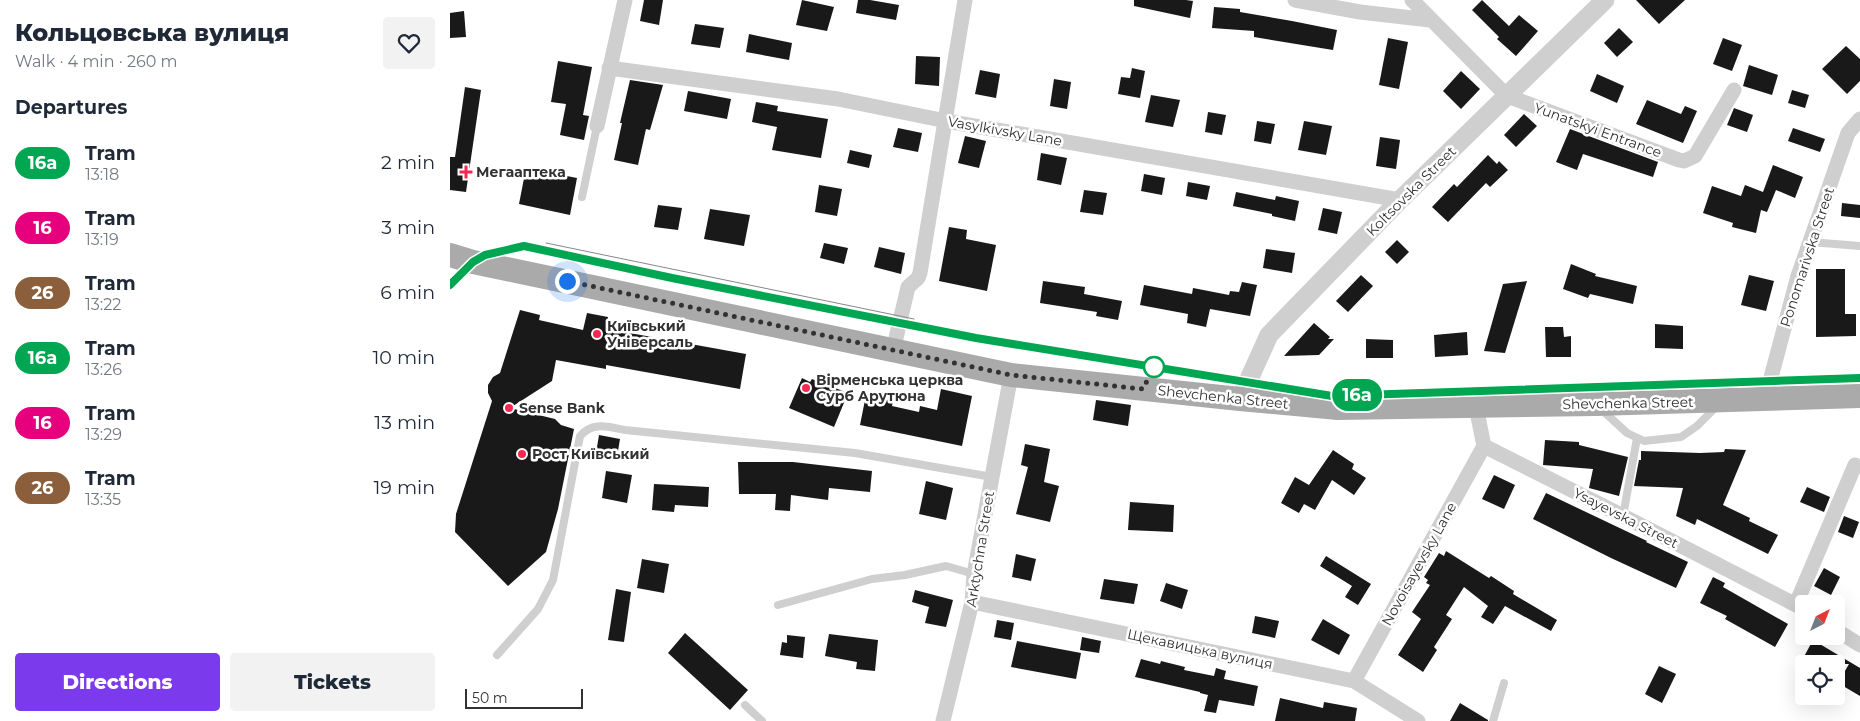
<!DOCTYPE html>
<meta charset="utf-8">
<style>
body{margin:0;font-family:Montserrat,sans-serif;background:#f2f2f3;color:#1f2937;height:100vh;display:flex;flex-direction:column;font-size:19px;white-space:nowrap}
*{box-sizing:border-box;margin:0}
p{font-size:16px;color:#747a83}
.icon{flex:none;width:28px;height:28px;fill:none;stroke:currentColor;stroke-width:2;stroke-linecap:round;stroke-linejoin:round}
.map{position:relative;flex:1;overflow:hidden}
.details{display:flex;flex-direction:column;background:#fff;width:450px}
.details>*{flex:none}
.badge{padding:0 10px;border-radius:16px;font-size:18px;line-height:32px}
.needle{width:32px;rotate:42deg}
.tools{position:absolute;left:1345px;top:595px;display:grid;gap:10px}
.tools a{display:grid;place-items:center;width:50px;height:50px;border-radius:5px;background:#fff;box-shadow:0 5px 20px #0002;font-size:25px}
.scale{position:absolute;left:15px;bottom:12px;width:118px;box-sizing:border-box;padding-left:5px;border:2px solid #323232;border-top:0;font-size:14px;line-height:18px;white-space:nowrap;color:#323232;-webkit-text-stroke:4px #fff;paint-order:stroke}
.you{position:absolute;width:25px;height:25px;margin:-12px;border:4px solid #fff;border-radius:50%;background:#1a73e8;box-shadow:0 0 0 8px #1a73e833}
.map>.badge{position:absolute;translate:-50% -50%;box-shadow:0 0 0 2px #fff}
h2{padding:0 15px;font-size:19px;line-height:45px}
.round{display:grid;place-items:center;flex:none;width:52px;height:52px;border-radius:5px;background:#f2f2f3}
.headline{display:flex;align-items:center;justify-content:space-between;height:85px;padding:0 15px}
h1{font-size:24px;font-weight:800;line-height:38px}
.action{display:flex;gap:10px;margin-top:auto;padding:10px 15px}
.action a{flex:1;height:58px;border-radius:5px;background:#7c3aed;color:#fff;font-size:20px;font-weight:800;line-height:58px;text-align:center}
.action a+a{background:#f2f2f3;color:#1f2937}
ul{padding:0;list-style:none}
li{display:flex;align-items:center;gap:15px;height:65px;padding:0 15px}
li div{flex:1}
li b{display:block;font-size:19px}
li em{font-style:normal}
li .badge{min-width:55px;font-weight:700;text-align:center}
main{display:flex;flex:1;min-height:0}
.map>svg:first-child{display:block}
.building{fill:#191919}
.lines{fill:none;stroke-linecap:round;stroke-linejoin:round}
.service{stroke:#cfcfcf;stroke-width:8}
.minor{stroke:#cfcfcf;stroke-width:15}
.tertiary{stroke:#cfcfcf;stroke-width:19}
.primary{stroke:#aaa;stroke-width:24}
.tram{stroke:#878787;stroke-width:1}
.line-casing{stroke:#fff;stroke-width:11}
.line{stroke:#00a651;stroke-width:8}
.walk{stroke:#323232;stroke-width:5;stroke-dasharray:0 9}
.poi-dot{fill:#f62753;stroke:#fff;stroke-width:2}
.stop-dot{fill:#fff;stroke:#00a651;stroke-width:2.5}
.labels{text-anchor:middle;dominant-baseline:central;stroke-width:5;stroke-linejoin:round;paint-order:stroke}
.street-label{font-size:14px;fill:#323232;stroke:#fff}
.poi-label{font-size:14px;font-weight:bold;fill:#323232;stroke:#fff;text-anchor:start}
</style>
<main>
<section class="details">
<div class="headline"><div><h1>Кольцовська вулиця</h1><p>Walk · 4 min · 260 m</p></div><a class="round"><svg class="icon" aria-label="heart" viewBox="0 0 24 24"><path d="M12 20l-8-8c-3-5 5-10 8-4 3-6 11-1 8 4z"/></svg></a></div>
<h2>Departures</h2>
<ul>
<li><span class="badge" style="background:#00a651;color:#fff">16a</span><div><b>Tram</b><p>13:18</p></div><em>2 min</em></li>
<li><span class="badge" style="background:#e6007e;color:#fff">16</span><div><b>Tram</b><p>13:19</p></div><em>3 min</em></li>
<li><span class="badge" style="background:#8b5e3c;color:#fff">26</span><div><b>Tram</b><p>13:22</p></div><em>6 min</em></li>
<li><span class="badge" style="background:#00a651;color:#fff">16a</span><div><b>Tram</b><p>13:26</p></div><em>10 min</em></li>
<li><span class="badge" style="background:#e6007e;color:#fff">16</span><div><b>Tram</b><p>13:29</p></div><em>13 min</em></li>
<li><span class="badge" style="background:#8b5e3c;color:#fff">26</span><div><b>Tram</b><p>13:35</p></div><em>19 min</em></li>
</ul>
<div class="action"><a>Directions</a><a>Tickets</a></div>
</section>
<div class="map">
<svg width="1410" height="721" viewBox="0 0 1410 721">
<rect width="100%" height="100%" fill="#fff"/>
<!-- building -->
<g class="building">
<path d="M194,0H213L209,25L190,21Z"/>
<path d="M352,0L384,7L377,31L346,25Z"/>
<path d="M408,0H420L449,5L446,20L406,13Z"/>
<path d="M684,0H736L743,1L740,18L684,6Z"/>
<path d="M1032,0L1059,26L1069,15L1088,31L1066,56L1047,39L1049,37L1022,10Z"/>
<path d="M1186,0H1235L1209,24Z"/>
<path d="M764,7L790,9V12L842,21L887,30L883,50L804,37V31L762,28Z"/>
<path d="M14,11L16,37L0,38V13Z"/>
<path d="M245,24L274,28L270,48L241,44Z"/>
<path d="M1169,28L1183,42L1167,57L1154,43Z"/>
<path d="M299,34L342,43L339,60L296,52Z"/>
<path d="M938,38L958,42L949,89L929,85Z"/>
<path d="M1273,38L1292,45L1282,71L1263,64Z"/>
<path d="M1396,46L1410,59V81L1397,94L1372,69Z"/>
<path d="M466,56L490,57L489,86L465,84Z"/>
<path d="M108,61L142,67L133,115L139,116L134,140L110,135L116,104L101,102Z"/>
<path d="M1299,65L1328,75L1322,95L1293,86Z"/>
<path d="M682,68L695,71L690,98L668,94L671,77L680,78Z"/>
<path d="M530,70L550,74L546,98L525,94Z"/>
<path d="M1011,71L1030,89L1011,109L993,91Z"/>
<path d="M1147,74L1174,86L1167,103L1140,91Z"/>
<path d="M604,79L621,82L617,109L600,106Z"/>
<path d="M180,80L213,85L200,130L196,129L188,165L164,160L172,123H170Z"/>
<path d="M15,87L31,90L16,192L0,190V157H5Z"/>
<path d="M1342,90L1359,95L1355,108L1338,103Z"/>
<path d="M238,91L281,99L277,119L234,111Z"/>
<path d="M701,95L730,100L723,127L695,122Z"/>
<path d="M1197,100L1231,114L1235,106L1247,111L1233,143L1186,124Z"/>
<path d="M306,102L328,106L327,111L378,119L371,158L322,150L327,127L302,122Z"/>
<path d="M1284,108L1303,115L1297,132L1277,125Z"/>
<path d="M758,112L776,115L772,135L755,132Z"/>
<path d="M1074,114L1087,126L1066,147L1054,135Z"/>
<path d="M807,121L825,124L821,144L804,141Z"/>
<path d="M854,121L882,126L876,155L848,150Z"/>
<path d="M448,128L472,133L468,152L443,147Z"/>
<path d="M1343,128L1375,139L1370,152L1338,141Z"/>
<path d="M1120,129L1208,162L1203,177L1133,154L1127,170L1106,162Z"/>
<path d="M515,136L536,141L529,168L508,163Z"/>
<path d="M930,137L950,140L946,169L926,166Z"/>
<path d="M400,150L422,155L419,168L397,163Z"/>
<path d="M591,153L617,158L611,185L587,180Z"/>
<path d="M1038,155L1047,164L1049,161L1058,170L1040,187L1036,183L998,222L982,207L1004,184L1007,187Z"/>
<path d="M1323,165L1353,177L1345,198L1326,190L1317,212L1311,210L1306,233L1282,227L1283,223L1253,213L1262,186L1291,196L1295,185L1313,192Z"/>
<path d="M76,168L127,178L120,215L69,204Z"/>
<path d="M694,174L715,178L712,195L691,191Z"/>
<path d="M738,182L760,186L757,200L736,196Z"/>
<path d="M369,185L392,189L387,216L365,212Z"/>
<path d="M634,190L657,193L653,215L630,212Z"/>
<path d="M786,192L825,200L826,196L849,201L845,221L822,216V214L783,206Z"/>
<path d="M1392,203L1410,205V218L1391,216Z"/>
<path d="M208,205L232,208L228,230L204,227Z"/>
<path d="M873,208L892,212L887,234L868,230Z"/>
<path d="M260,209L300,215L294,246L254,239Z"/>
<path d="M499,227L517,230L516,239L546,245L537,291L489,281Z"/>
<path d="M947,240L959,252L947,264L935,252Z"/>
<path d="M374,243L398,248L394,264L370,258Z"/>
<path d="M429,247L455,253L451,274L424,267Z"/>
<path d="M816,249L845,253L842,273L813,268Z"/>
<path d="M1121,264L1146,274L1145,276L1187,286L1183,304L1140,294L1138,298L1113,289Z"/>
<path d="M1366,269H1395V314H1406V336L1366,337Z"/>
<path d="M911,275L923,286L898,312L886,301Z"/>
<path d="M1299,275L1324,281L1316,311L1291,305Z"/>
<path d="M593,281L635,287L634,294L672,301L668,320L646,316L647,312L590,303Z"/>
<path d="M1077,281L1055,353L1034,351L1053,284Z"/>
<path d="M792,282L807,285L800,316L760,309L756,327L737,323L738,314L690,305L694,285L742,294L743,288L779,295L780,291L789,292Z"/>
<path d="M70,310L90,315L89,320L133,330L137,313L158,317L157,325L163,327V330L296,354L290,389L156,365V369L106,360L102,381L60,408L105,419L111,425L124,429L108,509L96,552L58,586L5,532L6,514L42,401L38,393V385L43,377L50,373Z"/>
<path d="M864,323L880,337L878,339H884L869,355L834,356Z"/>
<path d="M1205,324L1233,326V349L1205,348Z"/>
<path d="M1095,327H1113L1114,337L1121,336V357H1096Z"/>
<path d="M1017,332L1018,355L985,357L984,335Z"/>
<path d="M916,339L943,340V358H916Z"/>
<path d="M352,378L360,382L362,379L398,393L384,427L339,408Z"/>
<path d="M491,389L522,396L512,446L410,425L416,395L443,401L442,406L469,412L470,406L487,410Z"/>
<path d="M646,400L681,405L678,426L643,420Z"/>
<path d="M149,435L170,439L167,457L146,453Z"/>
<path d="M1095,440L1129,442V445L1178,457L1169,496L1139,488L1143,469L1093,465Z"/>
<path d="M575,444L600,449L594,482L609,486L600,522L566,514L578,467L571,465Z"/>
<path d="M1275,449L1296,450L1273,505L1300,518L1299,521L1328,535L1318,554L1247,519L1245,525L1226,516L1233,488L1184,486L1189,460H1191V451L1250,453L1274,452Z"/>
<path d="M883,450L904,464L902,469L916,478L904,495L882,480L865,510L854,504L849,513L831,503L845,477L859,485Z"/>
<path d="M288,462H343L422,471L420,492L379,488L378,500L341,495L340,511L325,510L326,494H289Z"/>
<path d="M156,471L182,475L177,503L152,498Z"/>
<path d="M1044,475L1065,485L1054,509L1032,499Z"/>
<path d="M476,481L503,488L496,520L469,514Z"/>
<path d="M204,484L259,487L258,507L225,505L224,512L202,510Z"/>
<path d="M1357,487L1380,497L1374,512L1350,502Z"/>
<path d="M1096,493L1197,541L1196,542L1238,562L1226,588L1161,558L1083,519Z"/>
<path d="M680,502L724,505L723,532L678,530Z"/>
<path d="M1394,516L1409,522L1403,538L1388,532Z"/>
<path d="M996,551L1039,578L1041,576L1064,591L1063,594L1107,620L1101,631L1055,606L1043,624L1031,617L1038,606L1014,587L996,615L1002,619L984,647L987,650L973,672L948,655L971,619L962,612L980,585L976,583L978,580L974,577L989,553L994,556Z"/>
<path d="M566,554L586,559L581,581L562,577Z"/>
<path d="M876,556L921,584L908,605L895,597L902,586L870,566Z"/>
<path d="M192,559L219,564L214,593L187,588Z"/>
<path d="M1374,568L1390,577L1381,595L1364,586Z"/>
<path d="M1263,577L1275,583L1273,587L1338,624L1325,647L1275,619L1277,616L1250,603Z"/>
<path d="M654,579L688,584L684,604L650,599Z"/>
<path d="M716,583L738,590L732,609L710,601Z"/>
<path d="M166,589L181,592L174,642L158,640Z"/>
<path d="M465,590L503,600L496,627L475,623L479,607L462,602Z"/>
<path d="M805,616L829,621L825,638L802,633Z"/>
<path d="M873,619L900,635L889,655L861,640Z"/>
<path d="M547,620L564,623L561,640L544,637Z"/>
<path d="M235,633L298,690L280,710L218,653Z"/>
<path d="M379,634L428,640L425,671L406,669L407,662L375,656Z"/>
<path d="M337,635L355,637L353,658L330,655L332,642L337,643Z"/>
<path d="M632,637L651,641L649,653L630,650Z"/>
<path d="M1363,640L1410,668V696L1388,683L1399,664H1350Z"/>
<path d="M567,641L631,653L626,679L561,667Z"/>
<path d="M691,659L710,664L711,661L735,667L734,670L764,676L766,668L776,671L774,679L808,686L804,706L769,700L766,713L754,711L758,695L750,693V692L685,677Z"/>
<path d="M1209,666L1226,674L1212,703L1195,694Z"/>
<path d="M830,698L873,708L874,702L907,708L905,721H825Z"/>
<path d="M1010,703L1038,720V721H1000Z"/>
</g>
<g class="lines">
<!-- service -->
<g class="service">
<path d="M132,197L147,126"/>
<path d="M1360,242L1410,246"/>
<path d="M1151,409L1177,433L1194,441L1231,437L1247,426L1266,407"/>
<path d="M1173,516L1187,438"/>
<path d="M328,605L422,579L455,575L496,566L524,574"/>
<path d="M47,655L88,609L103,580L130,436C143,421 158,427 175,430L405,453L542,477"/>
<path d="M295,705L312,721"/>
<path d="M1043,721L1054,683"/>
</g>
<!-- minor -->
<g class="minor">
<path d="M845,0L910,12L980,20"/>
<path d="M962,0L1057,96L1229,160L1234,161L1245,156L1284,90"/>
<path d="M159,68L388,99L496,121L950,200"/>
<path d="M147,126L175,0"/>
<path d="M443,351L458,287L468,278L470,273L515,0"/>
<path d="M1315,400L1348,276L1398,133L1410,119"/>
<path d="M1026,407L1034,446L1173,516L1354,609"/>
<path d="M522,602L904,681L968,721"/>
<path d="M1346,604L1405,465"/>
<path d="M1386,630L1410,645"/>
<path d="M904,681L1034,446"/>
<path d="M493,721L522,602L524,574L561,375"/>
</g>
<!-- tertiary -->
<path class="tertiary" d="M790,399L819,335L950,200L1155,0"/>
<!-- primary -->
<path class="primary" d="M0,255L23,262L561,375L790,399L888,408L1146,404L1410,396"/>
<!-- tram -->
<g class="tram">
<path d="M96,243L464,319"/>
<path d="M0,285L23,262L35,255L74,246L222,278L525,338L882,396L1410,378"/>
</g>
</g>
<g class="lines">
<defs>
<path id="line" d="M0,285L23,262L35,255L74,246L222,278L526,338L882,396L1410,378"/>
</defs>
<!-- line casing -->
<use href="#line" class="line-casing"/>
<!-- line -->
<use href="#line" class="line"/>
<!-- walk -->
<path class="walk" d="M117,281L561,375L693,389L704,367"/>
</g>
<!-- markers -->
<g class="poi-dot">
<path d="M13.5 164.5h5v5h5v5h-5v5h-5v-5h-5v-5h5z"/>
<circle cx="147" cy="334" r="5"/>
<circle cx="356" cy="388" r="5"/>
<circle cx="59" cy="408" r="5"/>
<circle cx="72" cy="454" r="5"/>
</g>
<circle class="stop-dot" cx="704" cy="367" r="10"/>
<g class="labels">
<!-- street labels -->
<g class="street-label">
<text transform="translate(1148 130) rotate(20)">Yunatskyi Entrance</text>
<text transform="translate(555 131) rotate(10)">Vasylkivsky Lane</text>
<text transform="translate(961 191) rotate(-45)">Koltsovska Street</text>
<text transform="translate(1357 257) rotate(-72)">Ponomarivska Street</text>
<text transform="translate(773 397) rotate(6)">Shevchenka Street</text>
<text transform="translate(1178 403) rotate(-1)">Shevchenka Street</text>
<text transform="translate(1176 518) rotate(27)">Ysayevska Street</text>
<text transform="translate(530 549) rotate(-81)">Arktychna Street</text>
<text transform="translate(969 564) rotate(-61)">Novoisayevsky Lane</text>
<text transform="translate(750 649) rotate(12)">Щекавицька вулиця</text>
</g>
<!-- poi labels -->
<g class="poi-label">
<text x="26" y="172">Мегааптека</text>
<text x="157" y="326">Київський<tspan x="157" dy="16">Універсаль</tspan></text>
<text x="366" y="380">Вірменська церква<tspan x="366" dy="16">Сурб Арутюна</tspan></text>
<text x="69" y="408">Sense Bank</text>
<text x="82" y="454">Рост Київський</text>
</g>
</g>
</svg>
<div class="tools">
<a><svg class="needle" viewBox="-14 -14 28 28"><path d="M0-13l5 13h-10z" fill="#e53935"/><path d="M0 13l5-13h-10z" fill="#747a83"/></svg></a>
<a><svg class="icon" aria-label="locate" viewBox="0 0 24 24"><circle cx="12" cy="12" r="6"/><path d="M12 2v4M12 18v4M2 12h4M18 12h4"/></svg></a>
</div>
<div class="scale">50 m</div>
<div class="you" style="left:117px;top:281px"></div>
<b class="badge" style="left:907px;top:395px;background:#00a651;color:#fff">16a</b>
</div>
</main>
